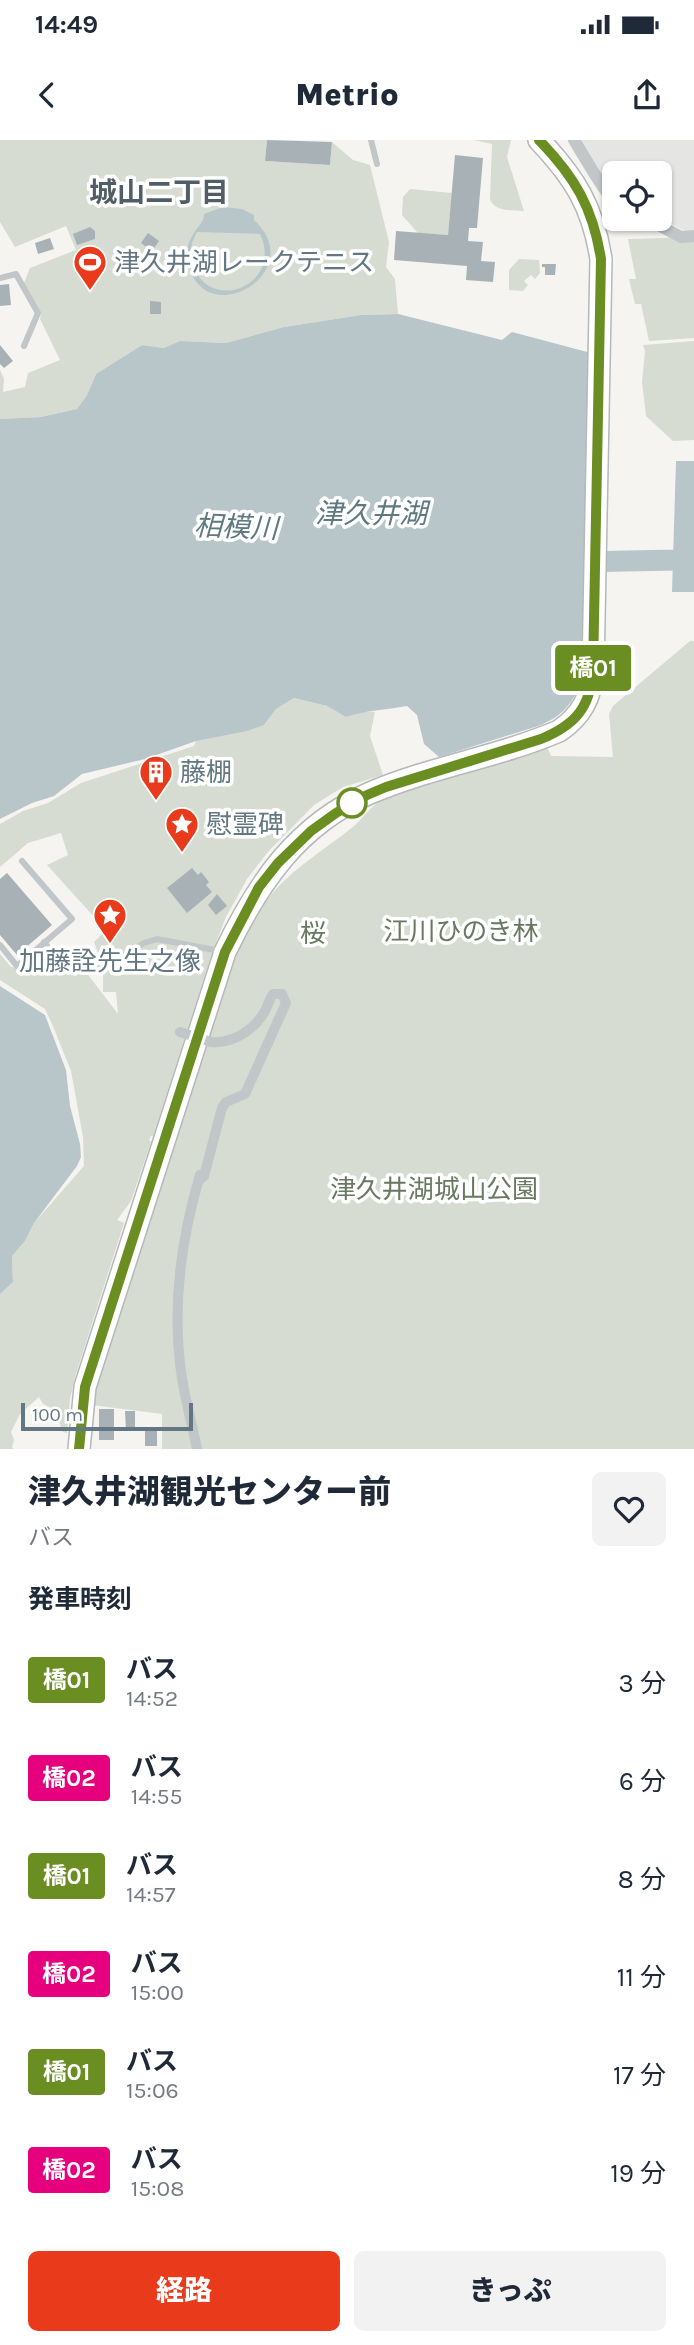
<!DOCTYPE html>
<html lang="ja">
<meta charset="utf-8">
<style>
body{margin:0;font-family:Karla,"Noto Sans JP",sans-serif;background:#f2f2f3;color:#1f2937;height:100vh;display:flex;flex-direction:column;font-size:26px;white-space:nowrap}
*{box-sizing:border-box;margin:0}
p{font-size:23px;color:#747a83}
.icon{flex:none;width:38px;height:38px;fill:none;stroke:currentColor;stroke-width:2;stroke-linecap:round;stroke-linejoin:round}
.map{position:relative;height:1309px;overflow:hidden}
.panel{display:flex;flex-direction:column;background:#fff;flex:1}
.panel>*{flex:none}
.badge{padding:0 14px;border-radius:5px;font-size:24px;line-height:46px}
.tools{position:absolute;left:602px;top:21px;display:grid;gap:14px}
.tools a{display:grid;place-items:center;width:70px;height:70px;border-radius:10px;background:#fff;box-shadow:0 2px 5px #0004;font-size:35px}
.scale{position:absolute;left:21px;bottom:18px;width:172px;box-sizing:border-box;padding-left:7px;border:4px solid #627782;border-top:0;font-size:19px;line-height:24px;white-space:nowrap;color:#627782;-webkit-text-stroke:5px #fff;paint-order:stroke}
.map>.badge{position:absolute;translate:-50% -50%;box-shadow:0 0 0 4px #fff}
h2{padding:0 28px;font-size:26px;line-height:63px}
.round{display:grid;place-items:center;flex:none;width:74px;height:74px;border-radius:10px;background:#f2f2f3}
.summary{display:flex;align-items:center;justify-content:space-between;height:119px;padding:0 28px}
h1{font-size:33px;font-weight:800;line-height:52px}
.cta{display:flex;gap:14px;margin-top:auto;padding:14px 28px}
.cta a{flex:1;height:80px;border-radius:10px;background:#e93b1c;color:#fff;font-size:28px;font-weight:800;line-height:80px;text-align:center}
.cta a+a{background:#f2f2f3;color:#1f2937}
ul{padding:0;list-style:none}
li{display:flex;align-items:center;gap:21px;height:98px;padding:0 28px}
li div{flex:1}
li b{display:block;font-size:26px}
li em{font-style:normal}
li .badge{min-width:77px;font-weight:700;text-align:center}
.status{display:flex;justify-content:space-between;align-items:center;height:49px;padding:0 35px;background:#fff;direction:ltr}
.status svg{height:19px;fill:currentColor}
header{display:flex;justify-content:space-between;align-items:center;height:91px;padding:0 28px;background:#fff;font-size:32px;font-weight:800}
.map>svg:first-child{display:block}
.built{fill:#e5e6e4}
.green{fill:#d6dcd1}
.water{fill:#b8c6c9;fill-rule:evenodd}
.lines{fill:none;stroke-linecap:round;stroke-linejoin:round}
.river{stroke:#b8c6c9;stroke-width:21}
.building{fill:#a8b2b6}
.trunk-casing{stroke:#b4b8ba;stroke-width:24}
.service{stroke:#c1c6c8;stroke-width:6}
.pedestrian{stroke:#c1c6c8;stroke-width:10}
.minor{stroke:#c1c6c8;stroke-width:12}
.trunk{stroke:#fff;stroke-width:21}
.pedestrian-bridge{stroke:#c1c6c8;stroke-width:10}
.line-casing{stroke:#fff;stroke-width:16}
.line{stroke:#6b8e23;stroke-width:10}
.stop-dot{fill:#fff;stroke:#6b8e23;stroke-width:3.5}
.labels{text-anchor:middle;dominant-baseline:central;stroke-width:7;stroke-linejoin:round;paint-order:stroke}
.poi-label{font-size:26px;fill:#627782;stroke:#fff;text-anchor:start}
.park-label{font-size:26px;fill:#687961;stroke:#fff}
.neighbourhood-label{font-size:28px;font-weight:bold;fill:#505f67;stroke:#fff}
.water-label{font-size:28px;font-style:italic;fill:#5e7a80;stroke:#fff}
</style>
<div class="status"><b>14:49</b><svg viewBox="0 0 49 12"><path d="M0 12V9h3v3zM5 12V6h3v6zM10 12V3h3v9zM15 12V0h3v12zM26 1h20v11H26zM47 4h2v5h-2z"/></svg></div>
<header><svg class="icon" aria-label="back" viewBox="0 0 24 24"><path d="M15 5l-7 7 7 7"/></svg>Metrio<svg class="icon" aria-label="share" viewBox="0 0 24 24"><path d="M12 15V3M7 8l5-5 5 5M5 13v7h14v-7"/></svg></header>
<div class="map">
<svg width="694" height="1309" viewBox="0 0 694 1309">
<rect width="100%" height="100%" fill="#f5f4f0"/>
<!-- built -->
<path class="built" d="M579,0H694V92H687L660,78V33H614V55Z"/>
<!-- green -->
<g class="green">
<path d="M0,0H267L265,21L330,25L332,2L353,20L370,25L389,102L386,127L395,139L398,174L361,175L284,187L226,203L180,201L164,208L142,205L96,234L87,255L77,269L41,277L0,279V230L4,239L3,252L25,247L28,233L60,220L40,179L41,174L24,143L30,128L76,110L66,86L15,107L0,82Z"/>
<path d="M474,0H511L507,17L524,71C512,70 496,72 490,60L492,4Z"/>
<path d="M410,49L452,53L448,95L418,93L402,75L403,57Z"/>
<path d="M694,97V198L649,201L641,164H635L629,139H636L628,99Z"/>
<path d="M519,119L539,120L540,133L535,139L531,135L524,141L528,145L523,151L509,150V130Z"/>
<path d="M694,201V300L673,301L646,276L642,242L645,211L643,205Z"/>
<path d="M690,501H694V1309H162V1274L92,1265L105,1216L236,816C246,795 256,773 271,755C294,727 326,709 354,686C365,676 373,663 386,658L547,607L551,616L613,617L609,574L613,566Z"/>
<path d="M294,558L327,566L346,577L361,571L375,572L370,596L383,635L343,647L314,665L267,713L247,739L226,777L213,810L158,981L153,996H151L149,1000L151,1002L131,1061L117,1080L124,1083L75,1237L70,1259L67,1293L63,1292L54,1269L43,1264L39,1257L20,1274L11,1292L14,1300L12,1307L14,1309H0V1154L13,1142L12,1116L25,1101L34,1083L84,1026L83,997L71,931L52,884L45,869L0,840V814L11,827L86,832L118,874L116,852H103V828L94,802L106,790L47,725L68,715L61,693L28,703L0,727V684L23,671L48,663L81,643L194,606L196,601L264,585L276,569Z"/>
</g>
<!-- water -->
<g class="water">
<path d="M223,67L242,69L254,75V80C311,132 204,194 188,123C182,96 205,86 204,74ZM197,92L260,94C283,142 216,174 194,129C188,117 190,104 197,92Z"/>
<path d="M398,174L502,200L512,192L591,213L588,360L585,361L584,410H587C586,434 585,458 585,481C584,526 587,568 538,586L439,617L424,604L417,575L407,566C386,570 365,570 346,577L327,566L294,558L276,569L264,585L247,591L196,601L145,619L82,634L54,656L32,663L0,679V279L41,277L77,269L87,255L96,234L142,205L164,208L180,201L226,203L284,187L361,175Z"/>
<path d="M676,321H694V452H672Z"/>
<path d="M0,846L45,875L66,930L70,966L80,1004L81,1017L77,1026L34,1083L25,1101L12,1116L13,1142L0,1154Z"/>
</g>
<g class="lines">
<!-- river -->
<path class="river" d="M577,422L678,420L694,417"/>
</g>
<!-- building -->
<g class="building">
<path d="M267,0L332,2L330,25L265,21Z"/>
<path d="M455,15L483,18L477,88H469L468,101L483,102L481,121L495,122L493,142L466,140L467,126L394,120L396,91L448,95Z"/>
<path d="M90,87L95,91V99L77,105L73,94Z"/>
<path d="M148,93L159,101L152,111L141,103Z"/>
<path d="M50,98L54,109L38,114L35,103Z"/>
<path d="M542,124H556L555,135H545V127H542Z"/>
<path d="M9,144L11,165L0,166V145Z"/>
<path d="M150,161L161,162V174H150Z"/>
<path d="M0,205L13,221L4,228L0,224Z"/>
<path d="M192,728L198,735L201,732L209,742L206,745L212,752L187,773L167,748Z"/>
<path d="M7,733L52,785L17,815L0,795V739Z"/>
<path d="M217,754L227,766L216,775L208,765Z"/>
<rect x="99" y="1269" width="15" height="31"/>
<path d="M125,1271H135V1291H126Z"/>
<rect x="145" y="1291" width="12" height="15"/>
</g>
<g class="lines">
<defs>
<path id="trunk" d="M79,1309L85,1247L225,812C258,743 297,685 370,653C431,627 498,617 559,591C581,576 591,558 593,531L601,119C593,67 575,38 539,0"/>
</defs>
<!-- trunk casing -->
<use href="#trunk" class="trunk-casing"/>
<!-- service -->
<g class="service">
<path d="M371,0L377,24"/>
<path d="M0,138L16,134L38,173L24,206"/>
<path d="M44,802L51,811L71,824L88,829L103,828L144,803L157,799L220,811"/>
<path d="M0,805L17,826L72,779L22,721"/>
</g>
<!-- pedestrian -->
<g class="pedestrian">
<path d="M199,1040L204,1036L222,968L226,962L245,954L286,863L282,854H273C269,859 269,863 266,869C256,889 233,904 211,902"/>
<path d="M197,1309C192,1283 184,1257 181,1231C172,1164 181,1099 200,1035"/>
</g>
<!-- minor -->
<g class="minor">
<path d="M574,0C581,11 607,57 614,61"/>
<path d="M647,79L681,97L694,96"/>
</g>
<!-- trunk -->
<use href="#trunk" class="trunk"/>
<!-- pedestrian-bridge -->
<path class="pedestrian-bridge" d="M180,892L211,902"/>
</g>
<g class="lines">
<defs>
<path id="line" d="M79,1309L85,1247L225,812L259,747L278,723L311,691L336,673L367,655L386,647L541,599C575,585 590,568 593,531L601,119C593,68 575,37 539,0"/>
</defs>
<!-- line casing -->
<use href="#line" class="line-casing"/>
<!-- line -->
<use href="#line" class="line"/>
</g>
<!-- icons -->
<defs>
<symbol id="stadium-pin" viewBox="-11 -11 22 30"><path d="M0 17L-7.5 6A9.5 9.5 0 1 1 7.5 6Z" fill="#e93b1c" stroke="#fff"/><path d="M0-5a6.5 5 0 1 0 0 10a6.5 5 0 1 0 0-10ZM-3.5-1.8h7v3.6h-7Z" fill="#fff"/></symbol>
<symbol id="building-pin" viewBox="-11 -11 22 30"><path d="M0 17L-7.5 6A9.5 9.5 0 1 1 7.5 6Z" fill="#e93b1c" stroke="#fff"/><path d="M-4-6H4V6H1V3H-1V6H-4ZM-2.5-4.3h1.7v1.8h-1.7ZM.8-4.3h1.7v1.8H.8ZM-2.5-1h1.7V.8h-1.7ZM.8-1h1.7V.8H.8Z" fill="#fff"/></symbol>
<symbol id="sight-pin" viewBox="-11 -11 22 30"><path d="M0 17L-7.5 6A9.5 9.5 0 1 1 7.5 6Z" fill="#e93b1c" stroke="#fff"/><path d="M0-6L1.8-2.2L6-1.7L2.9 1.2L3.7 5.4L0 3.3L-3.7 5.4L-2.9 1.2L-6-1.7L-1.8-2.2Z" fill="#fff"/></symbol>
</defs>
<g fill-rule="evenodd">
<use href="#stadium-pin" x="71" y="103" width="38" height="52"/>
<use href="#building-pin" x="137" y="613" width="38" height="52"/>
<use href="#sight-pin" x="163" y="665" width="38" height="52"/>
<use href="#sight-pin" x="91" y="756" width="38" height="52"/>
</g>
<!-- markers -->
<circle class="stop-dot" cx="352" cy="663" r="14"/>
<g class="labels">
<!-- poi labels -->
<g class="poi-label">
<text x="114" y="122">津久井湖レークテニス</text>
<text x="180" y="632">藤棚</text>
<text x="206" y="684">慰霊碑</text>
<text x="110" y="821" text-anchor="middle">加藤詮先生之像</text>
</g>
<!-- park labels -->
<g class="park-label">
<text x="461" y="791">江川ひのき林</text>
<text x="313" y="793">桜</text>
<text x="434" y="1049">津久井湖城山公園</text>
</g>
<!-- neighbourhood labels -->
<g class="neighbourhood-label">
<text x="159" y="52">城山二丁目</text>
</g>
<!-- water labels -->
<g class="water-label">
<text x="371" y="373">津久井湖</text>
<text transform="translate(236 387) rotate(2)">相模川</text>
</g>
</g>
</svg>
<div class="tools">
<a><svg class="icon" aria-label="locate" viewBox="0 0 24 24"><circle cx="12" cy="12" r="6"/><path d="M12 2v4M12 18v4M2 12h4M18 12h4"/></svg></a>
</div>
<div class="scale">100 m</div>
<b class="badge" style="left:593px;top:528px;background:#6b8e23;color:#fff">橋01</b>
</div>
<section class="panel">
<div class="summary"><div><h1>津久井湖観光センター前</h1><p>バス</p></div><a class="round"><svg class="icon" aria-label="heart" viewBox="0 0 24 24"><path d="M12 20l-8-8c-3-5 5-10 8-4 3-6 11-1 8 4z"/></svg></a></div>
<h2>発車時刻</h2>
<ul>
<li><span class="badge" style="background:#6b8e23;color:#fff">橋01</span><div><b>バス</b><p>14:52</p></div><em>3 分</em></li>
<li><span class="badge" style="background:#e6007e;color:#fff">橋02</span><div><b>バス</b><p>14:55</p></div><em>6 分</em></li>
<li><span class="badge" style="background:#6b8e23;color:#fff">橋01</span><div><b>バス</b><p>14:57</p></div><em>8 分</em></li>
<li><span class="badge" style="background:#e6007e;color:#fff">橋02</span><div><b>バス</b><p>15:00</p></div><em>11 分</em></li>
<li><span class="badge" style="background:#6b8e23;color:#fff">橋01</span><div><b>バス</b><p>15:06</p></div><em>17 分</em></li>
<li><span class="badge" style="background:#e6007e;color:#fff">橋02</span><div><b>バス</b><p>15:08</p></div><em>19 分</em></li>
</ul>
<div class="cta"><a>経路</a><a>きっぷ</a></div>
</section>
